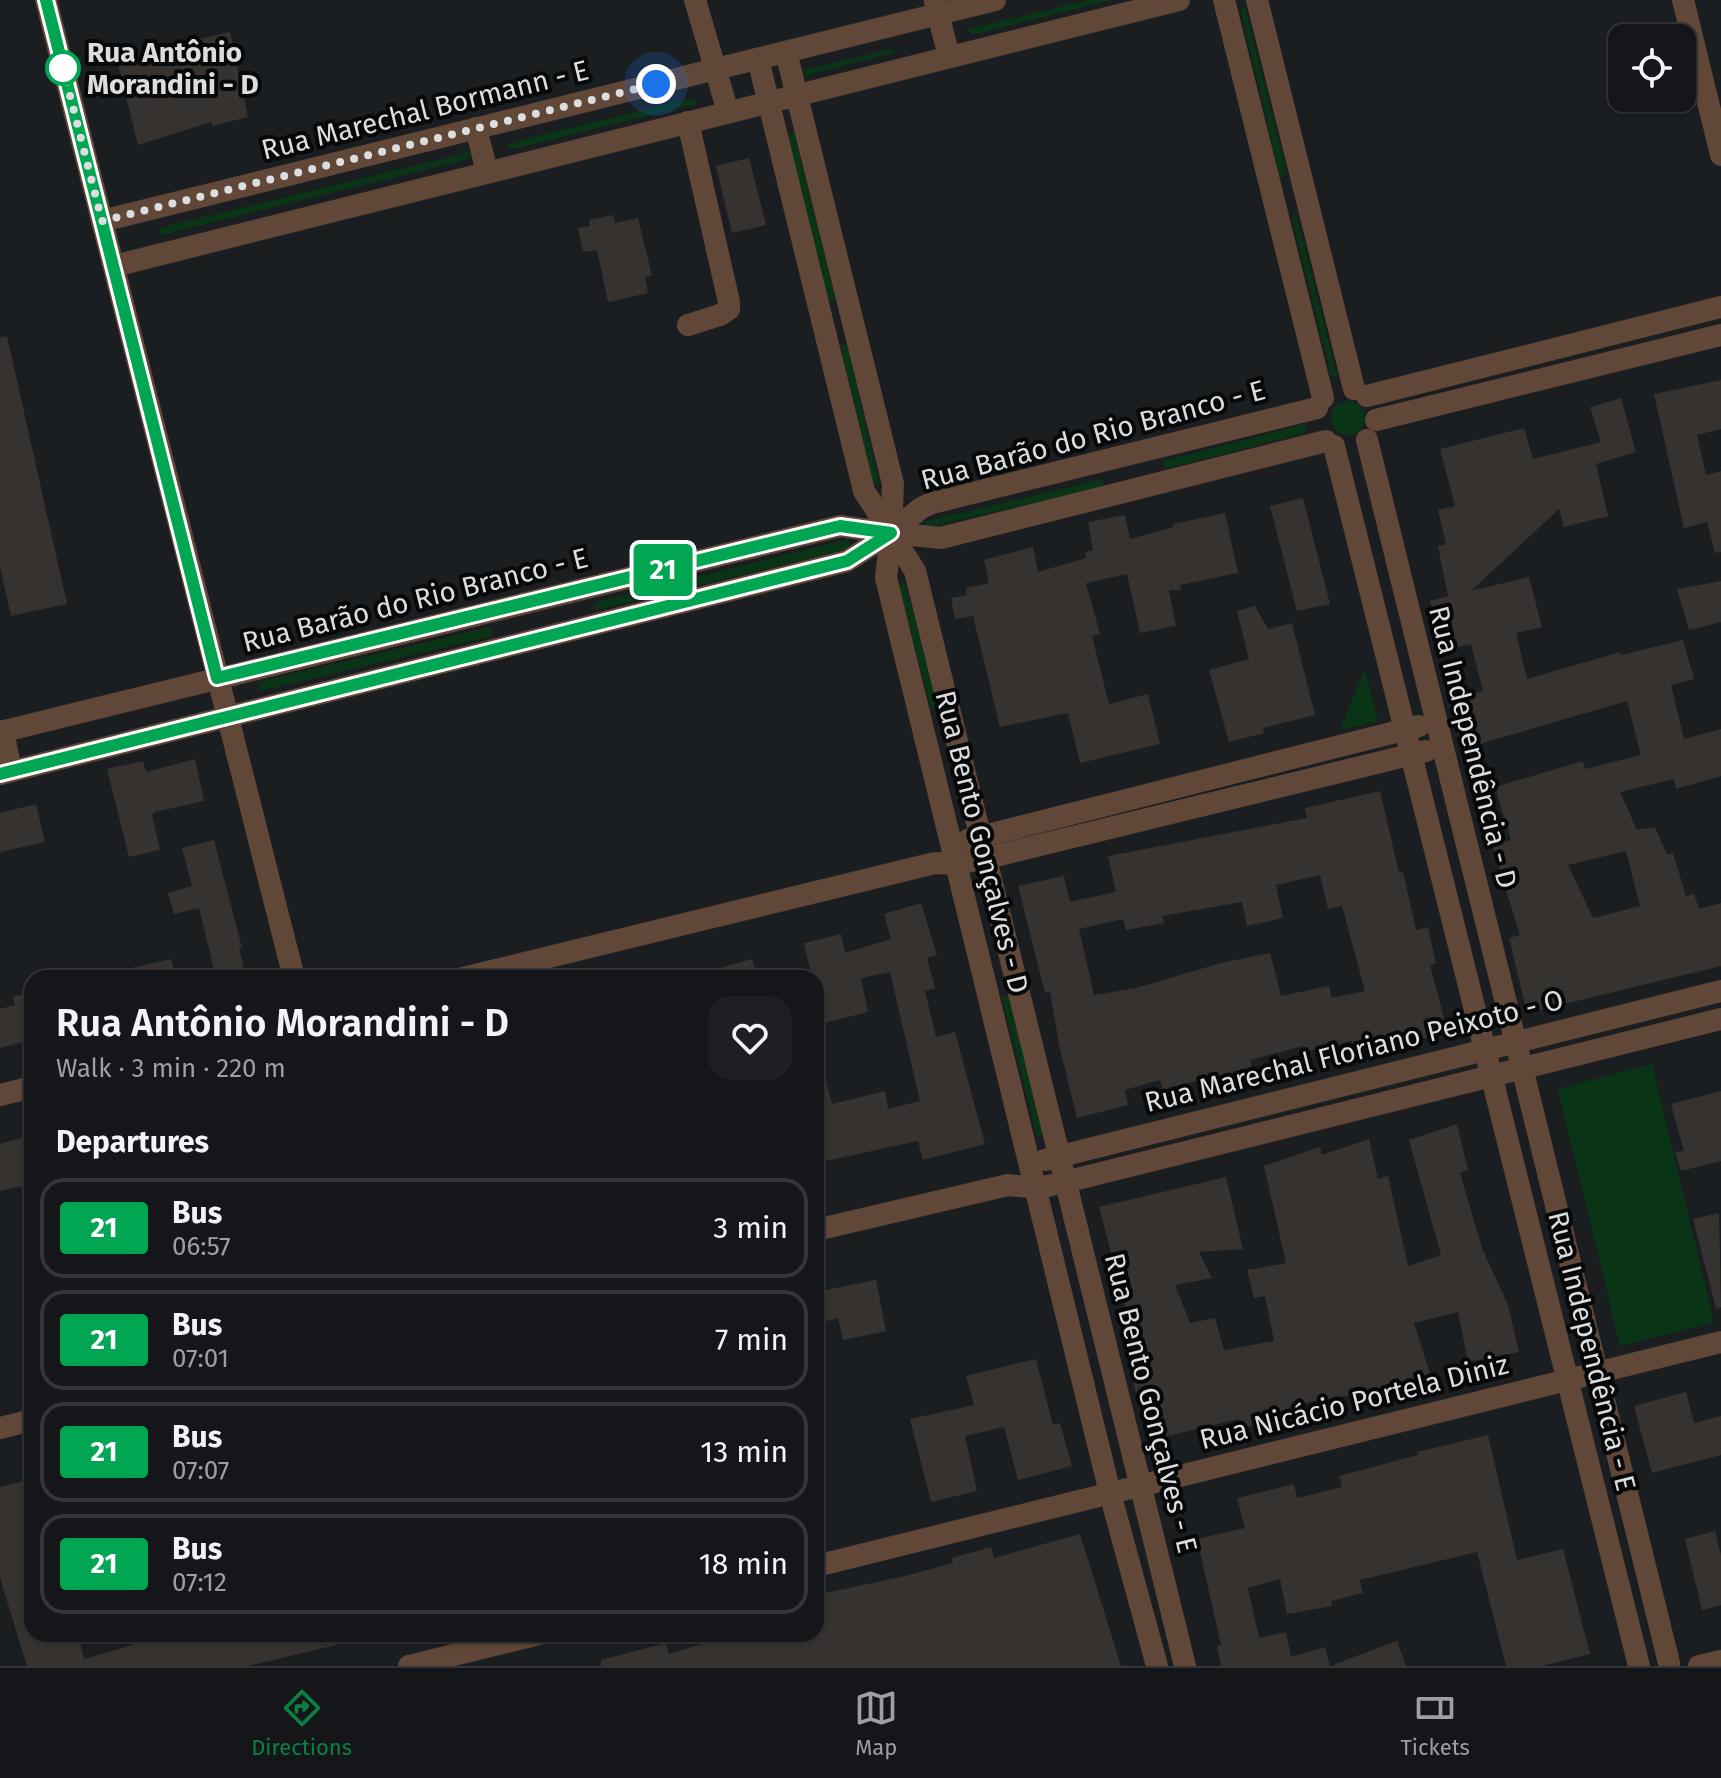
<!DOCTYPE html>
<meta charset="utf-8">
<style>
body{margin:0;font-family:"Fira Sans",sans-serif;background:#1d1f22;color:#f1f3f6;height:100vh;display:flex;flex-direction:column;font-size:30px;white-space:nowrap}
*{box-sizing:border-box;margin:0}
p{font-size:26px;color:#9d9fa2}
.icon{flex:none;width:44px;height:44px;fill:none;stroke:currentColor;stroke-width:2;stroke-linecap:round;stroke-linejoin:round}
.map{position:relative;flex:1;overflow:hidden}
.side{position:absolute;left:24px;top:970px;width:800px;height:672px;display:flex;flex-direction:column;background:#141619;border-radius:24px;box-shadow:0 2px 6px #0004,0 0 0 2px #333538}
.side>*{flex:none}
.badge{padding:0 16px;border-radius:6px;font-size:28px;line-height:52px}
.buttons{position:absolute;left:1608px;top:24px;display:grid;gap:16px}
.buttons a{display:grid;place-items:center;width:88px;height:88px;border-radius:16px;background:#141619;box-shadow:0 2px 6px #0004,0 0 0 2px #333538;font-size:40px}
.you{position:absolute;width:40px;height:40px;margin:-20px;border:6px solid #fff;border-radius:50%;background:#1a73e8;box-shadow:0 0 0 12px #1a73e833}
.map>.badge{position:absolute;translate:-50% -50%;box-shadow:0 0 0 4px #fff}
h2{padding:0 32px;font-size:30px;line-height:72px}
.round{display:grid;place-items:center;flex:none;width:84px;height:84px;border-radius:24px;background:#1d1f22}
.headline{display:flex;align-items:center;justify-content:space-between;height:136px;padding:0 32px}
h1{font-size:38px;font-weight:600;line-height:60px}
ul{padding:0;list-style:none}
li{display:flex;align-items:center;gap:24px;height:100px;margin:0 16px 12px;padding:0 16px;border:4px solid #333538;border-radius:24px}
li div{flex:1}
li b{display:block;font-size:30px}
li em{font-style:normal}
li .badge{min-width:88px;font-weight:700;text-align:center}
.menu{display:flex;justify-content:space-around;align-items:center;height:112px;border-top:2px solid #333538;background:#141619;font-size:22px;color:#9d9fa2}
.menu a{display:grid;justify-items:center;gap:4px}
.menu .on{color:#0b8043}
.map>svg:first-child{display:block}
.green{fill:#093416}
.building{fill:#363230;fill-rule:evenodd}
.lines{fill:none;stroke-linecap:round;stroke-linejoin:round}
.minor{stroke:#614738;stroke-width:22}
.line-casing{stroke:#fff;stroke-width:18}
.line{stroke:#00a651;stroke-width:12}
.walk{stroke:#dbdddf;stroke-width:8;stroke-dasharray:0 14.4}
.stop-dot{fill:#fff;stroke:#00a651;stroke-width:4}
.labels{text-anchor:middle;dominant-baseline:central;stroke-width:8;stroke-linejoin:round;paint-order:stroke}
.stop-label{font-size:28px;font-weight:bold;fill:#dbdddf;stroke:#070809;text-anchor:start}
.street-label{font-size:28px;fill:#dbdddf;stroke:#070809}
</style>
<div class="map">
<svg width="1721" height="1666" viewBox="0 0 1721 1666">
<rect width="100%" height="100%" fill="#1b1e21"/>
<!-- green -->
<g class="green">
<path d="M1088,0H1113L972,35L969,32V29Z"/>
<path d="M1240,8H1245L1287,174L1280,177Z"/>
<path d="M891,49L896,52L799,77V71Z"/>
<path d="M693,98L697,100L696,104L514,149L506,146L524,139Z"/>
<path d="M794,133L836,300L828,302L786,134Z"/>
<path d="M470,152L471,158L453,163L161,235L159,228Z"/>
<path d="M1297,217L1337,376L1331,377L1292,218Z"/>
<path d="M847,344L879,483L873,485L840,345Z"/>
<circle cx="1348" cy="418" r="17"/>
<path d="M1305,424V433L1165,469L1164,461Z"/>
<path d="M1103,479L1104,487L926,527L924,522Z"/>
<path d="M848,539L851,548L597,610L594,603Z"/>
<path d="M905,582L938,707L931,708L898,584Z"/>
<path d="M491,627L492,636L260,691L258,682Z"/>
<path d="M1365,669L1378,721L1340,730Z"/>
<path d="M1009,995L1043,1136L1037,1137L1002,997Z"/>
<path d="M1652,1064L1714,1322L1620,1346L1558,1089Z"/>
</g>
<!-- building -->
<g class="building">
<path d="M230,32L248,117L212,126L211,122L138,145L117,61L192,45L191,41Z"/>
<path d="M749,158L766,225L732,233L716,166Z"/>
<path d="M613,215L615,223L638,218L652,276L645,277L648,293L608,302L597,250L583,252L578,228L590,226L589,220Z"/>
<path d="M7,336L67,604L11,616L0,567V337Z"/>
<path d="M1721,380V429L1697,435L1706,475L1721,471V552L1715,553L1707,522L1684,528L1654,394Z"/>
<path d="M1621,398L1636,452L1596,464L1608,516L1564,527L1559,509L1471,591L1529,577L1542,627L1516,633L1527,679L1620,652L1621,655L1683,640L1694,679L1671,685L1684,739L1721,729V776L1676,789L1674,779L1620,792L1637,830L1655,827L1667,855L1673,853L1686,896L1694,894L1699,909L1721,903V966L1527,1013L1509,938L1520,935L1492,844L1511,840L1495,787L1583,761L1585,769L1641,755L1627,701L1462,749L1448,702L1483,691L1471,644L1443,651L1430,601L1448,596L1438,546L1446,544L1438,510L1455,506L1440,449L1524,428L1533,459L1601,442L1590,407ZM1626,851L1640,906L1593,918L1568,865Z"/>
<path d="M1303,498L1330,604L1297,611L1270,506Z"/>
<path d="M1225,513L1238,573L1180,585L1181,590H1169L1176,626L1140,633L1127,574L1086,583L1100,634L1092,636L1109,704L1148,694L1160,744L1080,763L1068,713L1000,727L973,616L955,619L951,598L967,595L966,588L989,583L984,560L1033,547L1038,572L1086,558L1085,552L1093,550L1088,522L1125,515L1130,539L1174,527L1173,524Z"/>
<path d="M1721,581V622L1689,630L1677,589Z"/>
<path d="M1255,606L1268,629L1292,623L1315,715L1263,728L1264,733L1229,742L1209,670L1249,659L1237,611Z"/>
<path d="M195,759L204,801L155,812L152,815L160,850L129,857L107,769L143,761L146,772Z"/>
<path d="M1380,791L1399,873L1403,872L1416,930L1428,927L1436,964L1430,965L1448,1033L1356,1053L1352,1041L1305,1052L1303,1046L1250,1060L1255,1076L1211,1089L1208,1078L1163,1090L1160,1080L1125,1090L1128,1105L1077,1118L1060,1049L1050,992L1045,993L1018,886L1064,876L1070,902L1116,892L1108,856L1307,818L1305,808ZM1320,875L1328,909L1342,906L1365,991L1332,998L1329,986L1281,996L1270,953L1221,963L1136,988L1094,995L1079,929L1123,919L1126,930L1164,923L1162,916L1242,902L1247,926L1283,918L1276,885Z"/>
<path d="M36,804L45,842L0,852V813Z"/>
<path d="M214,840L242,948H239L246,978H216L199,908L174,914L168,893L192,886L182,848Z"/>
<path d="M921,903L937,955L927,958L935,988L925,991L936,1037L955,1032L985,1144L923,1160L918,1141L816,1163V1067L822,1066L832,1104L885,1091L888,1109L920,1101L890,972L861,978L868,1012L824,1023L816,993V978H812L804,943L841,934L845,953L891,939L884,914Z"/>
<path d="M171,959L176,978H119L118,971Z"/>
<path d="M752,959L757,978H704L703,973Z"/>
<path d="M32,992V1048L26,1049L24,1042L0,1048V1009L15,1005L13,997Z"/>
<path d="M1721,1091V1161L1681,1171L1675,1152L1684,1151L1671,1104Z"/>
<path d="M1457,1124L1468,1170L1460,1173L1482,1248L1508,1305L1519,1352L1468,1362L1458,1312L1414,1323L1432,1380L1373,1394L1372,1391L1314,1401L1276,1412L1278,1421L1241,1428L1239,1419L1163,1437L1150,1389L1136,1393L1123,1338L1133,1336L1099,1207L1226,1177L1243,1249L1199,1252L1212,1278L1175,1285L1190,1323L1215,1318L1224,1350L1274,1341L1265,1296L1254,1298L1247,1270L1286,1263L1264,1166L1320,1147L1322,1155L1369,1139L1378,1179L1388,1176L1408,1266L1441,1255L1409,1140Z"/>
<path d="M32,1135V1184L0,1191V1144Z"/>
<path d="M1719,1213L1721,1307L1716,1308L1693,1219Z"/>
<path d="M876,1280L886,1331L843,1340L838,1318L816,1324V1292Z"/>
<path d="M1036,1359L1053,1425L1060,1423L1072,1466L1018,1480L1004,1427L965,1436L977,1491L931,1502L910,1419L974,1405L966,1376Z"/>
<path d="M1686,1392L1694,1423L1721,1416V1455L1652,1473L1634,1406Z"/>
<path d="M1488,1435L1517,1560L1563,1549L1590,1654L1542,1666H1506L1477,1552L1360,1580L1363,1593L1331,1601L1332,1606L1287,1614L1280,1579L1248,1588L1259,1638L1286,1632L1291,1657L1325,1647L1330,1666H1221L1217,1646L1221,1645L1197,1539L1245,1528L1237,1498L1294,1484L1297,1498L1342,1487L1339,1476L1418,1455L1417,1452Z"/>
<path d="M32,1479V1634H78L84,1659L170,1634H352L353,1641L248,1666H27L0,1578V1487Z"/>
<path d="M1715,1531L1721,1555V1605L1702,1610L1685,1539Z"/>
<path d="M1080,1534L1121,1666H601V1660L666,1643L669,1654L711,1641L709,1634H821L816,1595L905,1576L953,1563L952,1558L991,1547L994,1558Z"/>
<path d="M1397,1641L1406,1666H1335V1664Z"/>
</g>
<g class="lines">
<!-- minor -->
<g class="minor">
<path d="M46,0L294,978"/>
<path d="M695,0L728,112"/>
<path d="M1224,0L1323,398"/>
<path d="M1257,0L1354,389"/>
<path d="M1683,0L1721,155"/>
<path d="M935,1L949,57"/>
<path d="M786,52L893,484L891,533L915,571L1185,1666"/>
<path d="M758,59L864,491L891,533L886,578L1110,1493L1157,1666"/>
<path d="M688,122L729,302V309L720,315L688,325"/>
<path d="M476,128L487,172"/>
<path d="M102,221L995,0"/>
<path d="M114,266L1179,0"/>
<path d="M1367,396L1721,307"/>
<path d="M1376,420L1721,335"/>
<path d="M1367,440L1669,1663"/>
<path d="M1334,446L1639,1666"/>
<path d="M3,731L11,771"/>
<path d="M0,732L840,526L891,533L921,508L932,503L1317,408"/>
<path d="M0,774L847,561L891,533L941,538L1326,441"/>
<path d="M968,840L1419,726"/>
<path d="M463,978L935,863L957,864L987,858L1426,751"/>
<path d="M0,1095L32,1087"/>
<path d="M1045,1160L1721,991"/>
<path d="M816,1230L1008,1185L1038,1188L1065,1182L1721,1019"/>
<path d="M0,1428L32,1420"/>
<path d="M816,1566L1721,1342"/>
<path d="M409,1666L539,1634"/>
<path d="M1699,1666L1721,1661"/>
</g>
</g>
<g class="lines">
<defs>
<path id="line" d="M0,774L847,561L891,533L840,526L217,678L46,0"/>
</defs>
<!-- line casing -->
<use href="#line" class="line-casing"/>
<!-- line -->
<use href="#line" class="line"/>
<!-- walk -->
<path class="walk" d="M63,68L102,221L656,84"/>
</g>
<!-- markers -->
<circle class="stop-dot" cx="63" cy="68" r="16"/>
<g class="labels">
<!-- stop labels -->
<g class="stop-label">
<text x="87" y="52">Rua Antônio<tspan x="87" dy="32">Morandini - D</tspan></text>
</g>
<!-- street labels -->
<g class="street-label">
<text transform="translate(425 110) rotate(-14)">Rua Marechal Bormann - E</text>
<text transform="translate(1093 435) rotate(-15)">Rua Barão do Rio Branco - E</text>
<text transform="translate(415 600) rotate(-14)">Rua Barão do Rio Branco - E</text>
<text transform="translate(1473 747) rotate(76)">Rua Independência - D</text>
<text transform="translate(982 842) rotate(76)">Rua Bento Gonçalves - D</text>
<text transform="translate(1354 1051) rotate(-14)">Rua Marechal Floriano Peixoto - O</text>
<text transform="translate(1592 1351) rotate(76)">Rua Independência - E</text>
<text transform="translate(1354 1402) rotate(-14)">Rua Nicácio Portela Diniz</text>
<text transform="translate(1151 1403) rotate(76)">Rua Bento Gonçalves - E</text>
</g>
</g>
</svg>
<div class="buttons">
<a><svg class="icon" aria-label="locate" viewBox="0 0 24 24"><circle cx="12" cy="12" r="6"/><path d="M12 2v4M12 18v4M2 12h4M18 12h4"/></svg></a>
</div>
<div class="you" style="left:656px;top:84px"></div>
<b class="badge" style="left:663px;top:570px;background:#00a651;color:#fff">21</b>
<section class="side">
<div class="headline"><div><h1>Rua Antônio Morandini - D</h1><p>Walk · 3 min · 220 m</p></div><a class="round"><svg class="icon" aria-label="heart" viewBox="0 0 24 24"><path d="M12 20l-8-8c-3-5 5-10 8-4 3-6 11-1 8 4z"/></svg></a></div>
<h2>Departures</h2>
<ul>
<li><span class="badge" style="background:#00a651;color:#fff">21</span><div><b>Bus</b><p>06:57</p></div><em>3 min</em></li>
<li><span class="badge" style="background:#00a651;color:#fff">21</span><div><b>Bus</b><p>07:01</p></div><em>7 min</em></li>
<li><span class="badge" style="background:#00a651;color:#fff">21</span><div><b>Bus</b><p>07:07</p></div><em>13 min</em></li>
<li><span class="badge" style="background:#00a651;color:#fff">21</span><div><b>Bus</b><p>07:12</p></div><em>18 min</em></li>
</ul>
</section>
</div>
<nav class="menu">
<a class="on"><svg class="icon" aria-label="directions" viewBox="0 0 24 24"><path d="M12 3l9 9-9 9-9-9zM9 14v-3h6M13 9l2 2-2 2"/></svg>Directions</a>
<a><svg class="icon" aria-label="map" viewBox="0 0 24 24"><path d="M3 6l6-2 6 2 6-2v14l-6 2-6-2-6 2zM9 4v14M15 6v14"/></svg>Map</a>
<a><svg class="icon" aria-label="tickets" viewBox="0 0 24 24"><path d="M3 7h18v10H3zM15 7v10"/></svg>Tickets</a>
</nav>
